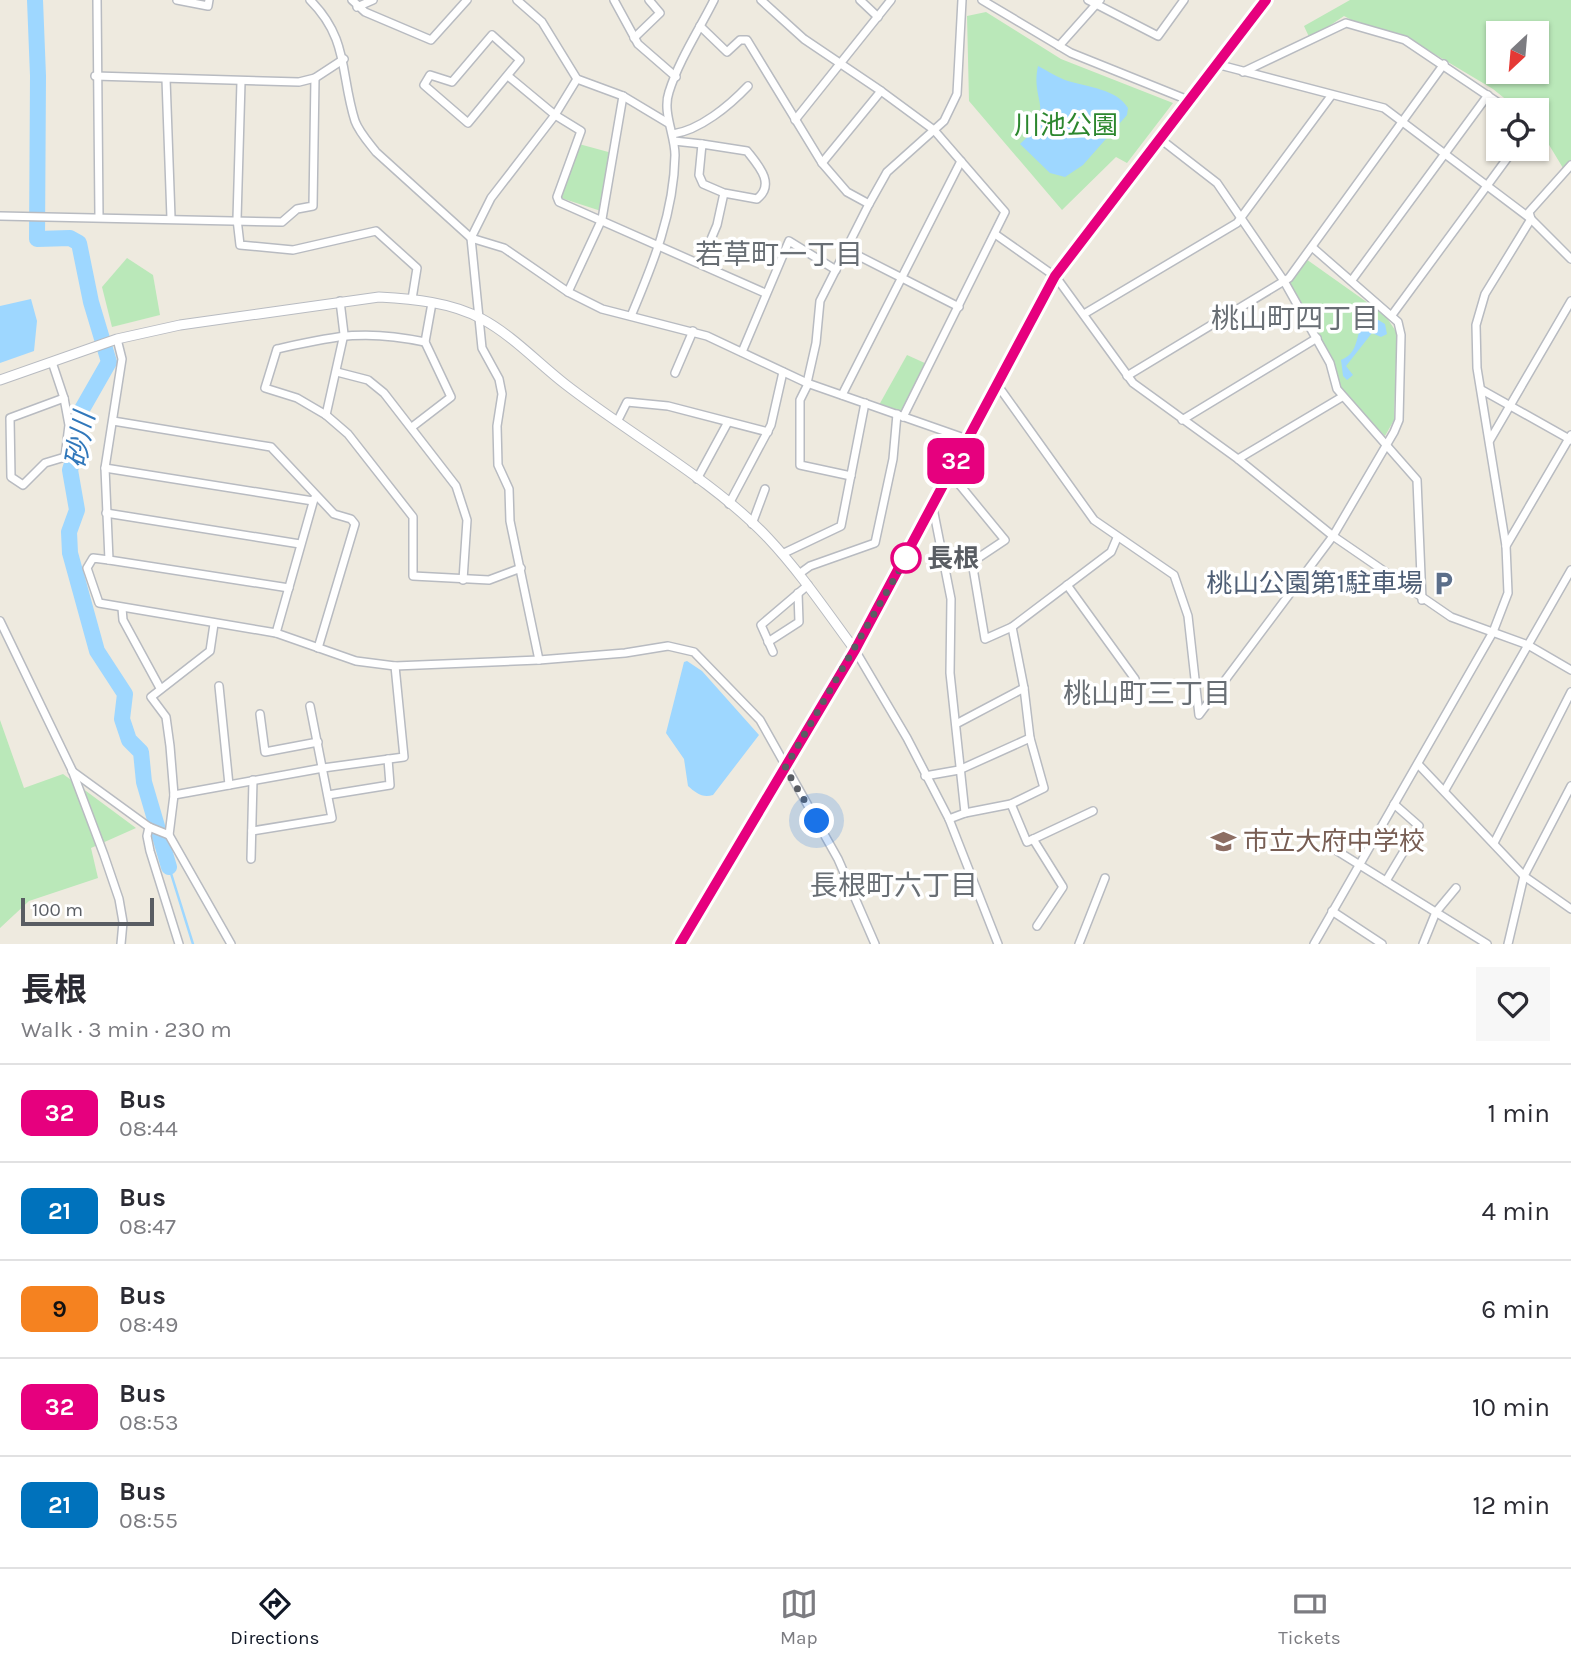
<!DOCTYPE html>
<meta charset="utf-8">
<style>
body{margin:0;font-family:Karla,"Noto Sans JP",sans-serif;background:#f7f7f7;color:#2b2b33;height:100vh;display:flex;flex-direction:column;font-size:26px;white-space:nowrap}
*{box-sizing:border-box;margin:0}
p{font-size:23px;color:#7c7c81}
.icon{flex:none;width:38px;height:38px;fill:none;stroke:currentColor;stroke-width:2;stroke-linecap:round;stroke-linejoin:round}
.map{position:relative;height:944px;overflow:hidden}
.sheet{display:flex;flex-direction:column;background:#fff;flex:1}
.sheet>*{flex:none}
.badge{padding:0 14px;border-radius:10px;font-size:24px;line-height:46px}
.needle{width:46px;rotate:206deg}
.buttons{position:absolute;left:1486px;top:21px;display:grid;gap:14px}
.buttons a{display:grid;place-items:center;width:63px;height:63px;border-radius:0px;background:#fff;box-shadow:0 2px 5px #0004;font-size:35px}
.scale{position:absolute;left:21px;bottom:18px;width:133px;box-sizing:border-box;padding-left:7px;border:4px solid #595d63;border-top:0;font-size:19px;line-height:24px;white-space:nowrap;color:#595d63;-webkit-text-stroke:5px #fff;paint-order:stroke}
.you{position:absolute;width:35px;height:35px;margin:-18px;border:5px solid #fff;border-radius:50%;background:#1a73e8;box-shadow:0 0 0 10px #1a73e833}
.map>.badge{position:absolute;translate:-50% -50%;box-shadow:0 0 0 4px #fff}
.round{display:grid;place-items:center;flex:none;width:74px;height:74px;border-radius:0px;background:#f7f7f7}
.overview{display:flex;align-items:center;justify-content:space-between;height:119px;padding:0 21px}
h1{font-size:33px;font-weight:700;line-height:52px}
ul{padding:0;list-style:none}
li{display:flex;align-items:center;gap:21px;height:98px;padding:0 21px;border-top:2px solid #e1e1e2}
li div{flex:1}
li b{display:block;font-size:26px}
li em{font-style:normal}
li .badge{min-width:77px;font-weight:700;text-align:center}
.menu{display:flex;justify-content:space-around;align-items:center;height:98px;border-top:2px solid #e1e1e2;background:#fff;font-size:19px;color:#7c7c81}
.menu a{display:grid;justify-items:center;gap:4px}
.menu .active{color:#111827}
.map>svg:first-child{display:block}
.green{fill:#bae8b9;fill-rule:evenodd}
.water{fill:#9ed7ff}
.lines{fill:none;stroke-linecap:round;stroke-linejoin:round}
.stream{stroke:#9ed7ff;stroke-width:2.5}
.river{stroke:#9ed7ff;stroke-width:16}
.minor-casing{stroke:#b8bbc1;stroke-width:10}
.tertiary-casing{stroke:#b8bbc1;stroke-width:11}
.secondary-casing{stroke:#b6bac1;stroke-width:12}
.minor{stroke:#fff;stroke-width:7}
.tertiary{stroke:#fff;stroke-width:9}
.secondary{stroke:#fff;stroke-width:10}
.line-casing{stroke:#fff;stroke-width:16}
.line{stroke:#e6007e;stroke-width:10}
.walk{stroke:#595d63;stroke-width:7;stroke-dasharray:0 12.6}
.stop-dot{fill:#fff;stroke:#e6007e;stroke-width:3.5}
.labels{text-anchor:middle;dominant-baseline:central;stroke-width:7;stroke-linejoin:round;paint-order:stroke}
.park-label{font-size:26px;fill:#2c872e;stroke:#fff}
.stop-label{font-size:26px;font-weight:bold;fill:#595d63;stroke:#fff;text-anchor:start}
.service-label{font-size:26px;fill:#4e5e75;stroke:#fff;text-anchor:end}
.education-label{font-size:26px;fill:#785e54;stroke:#fff;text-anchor:start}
.neighbourhood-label{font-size:28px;fill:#696f75;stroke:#fff}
.water-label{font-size:28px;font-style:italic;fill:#3178bb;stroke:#fff}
</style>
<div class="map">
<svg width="1571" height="944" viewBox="0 0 1571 944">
<rect width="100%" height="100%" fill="#eeeadf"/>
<!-- green -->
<g class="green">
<path d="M1350,0H1571V160L1563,168L1537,125L1536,110H1519L1493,89L1401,34L1359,24L1344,16L1310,39L1304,26ZM1498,33H1536V72H1498Z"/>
<path d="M986,12L1061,59L1173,103L1127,163L1116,157L1062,210L969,101L967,16Z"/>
<path d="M579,144L612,153L601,211L561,198Z"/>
<path d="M127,258L153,275L160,315L112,327L102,287Z"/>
<path d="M1306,259L1385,315L1397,333L1394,420L1385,436L1341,390L1333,362L1288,284Z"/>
<path d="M907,355L927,364L903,412L879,405Z"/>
<path d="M0,720L24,788L63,774L136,828L91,848L98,878L29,901L0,928Z"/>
</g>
<!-- water -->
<g class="water">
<path d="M1038,66C1048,71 1058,78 1068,81C1087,87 1117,89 1128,108L1127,115L1083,165L1065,177L1050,173L1020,144C1058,111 1030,102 1038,66Z"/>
<path d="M31,299L37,321L34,351L0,363V306Z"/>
<path d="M1375,318L1385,324L1387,334L1381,337L1372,333L1346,366L1353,375L1347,380L1343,376L1341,360C1357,354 1356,339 1361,326H1368Z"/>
<path d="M687,661L702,671L759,735L713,795C702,798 696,793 688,786L684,759L666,733L684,662Z"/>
</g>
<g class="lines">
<!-- stream -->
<path class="stream" d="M169,867L193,944"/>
<!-- river -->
<path class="river" d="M35,0L38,76L37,239L70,238L79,243L91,302L109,362L81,411L78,445L70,470L77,510L69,532L70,553L97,651L125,694L122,719L129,740L141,752L144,782L169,867"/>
<defs>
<g id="minor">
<path d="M97,0L99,217"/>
<path d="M177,0L208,6L209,0"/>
<path d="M310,0C349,39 340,73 355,121C359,132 369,143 376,152L471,238L504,248L568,292L602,309L707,336L807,383L967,439"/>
<path d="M352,0L365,12L431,40L467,0"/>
<path d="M517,0L542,22L577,79L623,96L668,123"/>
<path d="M614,0L638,44L676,77"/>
<path d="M761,0L804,39L881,91L822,163"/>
<path d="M860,0L878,17"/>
<path d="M982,0L1071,53L1188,100"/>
<path d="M1088,0L1158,36L1184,0"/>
<path d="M357,7L373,0"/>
<path d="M700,26L727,52L740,40H747L822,163L847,192L869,204"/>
<path d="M492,35L520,60L468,123L424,85L430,75L452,82Z"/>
<path d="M634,38L660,13L649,0"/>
<path d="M1059,46L1100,0"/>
<path d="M1216,64L1384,108L1531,219L1571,259"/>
<path d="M1243,72L1346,23L1405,40L1509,110"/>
<path d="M95,76L299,82L315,78L344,59"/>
<path d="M508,76L555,115L581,131L557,197L559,202L765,293"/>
<path d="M166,79L171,218"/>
<path d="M241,82L237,219L240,245L293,250L376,231L417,268L412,299"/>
<path d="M881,91L934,130L1005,212L903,417"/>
<path d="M795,120L891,0"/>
<path d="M673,134C700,130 729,106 748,86"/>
<path d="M1159,138L1217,183L1284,281L1330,363L1337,389L1417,480L1422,600"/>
<path d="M674,141L702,144"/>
<path d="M0,216L282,222L297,209L313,206L315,78"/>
<path d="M995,234L1056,277L1133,383L1238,459L1333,536L1451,617L1528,645L1571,670"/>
<path d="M847,250L959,307"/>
<path d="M701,263L717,225L724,193L757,199C776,184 758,165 747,151L702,144L699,175L703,184L724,193"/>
<path d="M1352,280L1488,95"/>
<path d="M568,292L602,219L623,96"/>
<path d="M1084,314L1237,223L1331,96"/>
<path d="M1392,315L1514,149"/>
<path d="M631,316C653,264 674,213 675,155C675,135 662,112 669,92C679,60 699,30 714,0"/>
<path d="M425,342C364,329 336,336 277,349L265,388L297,398L326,415L348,434L413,517V576L489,580L521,568"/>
<path d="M742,352L789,241L836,270"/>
<path d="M52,362L64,398"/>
<path d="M337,372L368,380L384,393L456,486L467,520L463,580"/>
<path d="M675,373L693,331"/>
<path d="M1127,376L1289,278L1444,64"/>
<path d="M807,383L816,343L820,301L869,204L887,172L944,121L957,94L962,0"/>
<path d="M996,383L1094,520L1174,575L1188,616L1199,715L1333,536L1394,432L1399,420L1401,335L1398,322L1312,247"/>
<path d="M808,384L800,400V465L851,476"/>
<path d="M1482,390L1571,440"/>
<path d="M842,395L961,161"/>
<path d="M64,398L69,425L65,457L45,463L23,485L11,477L10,418Z"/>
<path d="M326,415L344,334L340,301"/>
<path d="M618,420L627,402L668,406L768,432"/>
<path d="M1182,420L1317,338"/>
<path d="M113,421L271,447L334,514L351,519L355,524L318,648"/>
<path d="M412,427L451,397L425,342L432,303"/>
<path d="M1490,440L1571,301"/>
<path d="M1238,459L1342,397"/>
<path d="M105,468L313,501"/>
<path d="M697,479L728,422"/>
<path d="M729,504L771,425L783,372"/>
<path d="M933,508L951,599L950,673L965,813L949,819"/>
<path d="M106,513L300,544"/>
<path d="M752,524L765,489"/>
<path d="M1506,546L1571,435"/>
<path d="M782,554L841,526L865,403"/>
<path d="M109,560L105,468L122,359L117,339"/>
<path d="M945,562H972L1005,540L950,473"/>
<path d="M972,562L985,639L1012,627"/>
<path d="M799,574L810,566L875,543L893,459L897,414"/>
<path d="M1067,585L1135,679"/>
<path d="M289,588L109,560L93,558L87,568L99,603L276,633L356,661L395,666L539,660L625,653L668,646L694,652L760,720L838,859L875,944"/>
<path d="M122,608L123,620L160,688"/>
<path d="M0,621L72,770L104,855L119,899L123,922L121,944"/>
<path d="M214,624L210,651L151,697L166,717L170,746L174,795L169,835L231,944"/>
<path d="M276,633L314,499"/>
<path d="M768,642L799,622L798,593"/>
<path d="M855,650L907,738L949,819L998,944"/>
<path d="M773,652L761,625L808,585"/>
<path d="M539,660L510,521L509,489L498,465L497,426L502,394L499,379L482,348L471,238L491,198L555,115L577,79"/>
<path d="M219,686L229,785"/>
<path d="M1024,688L1030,738"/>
<path d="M260,714L265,752L318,742"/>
<path d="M956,724L1024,688L1012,627L1111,552L1117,538"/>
<path d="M1418,764L1524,876L1571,909"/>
<path d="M72,771L149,827L169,835"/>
<path d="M925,776L959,770L1030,738L1044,788L1011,804L965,813"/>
<path d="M1445,790L1571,570"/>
<path d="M174,795L323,768L404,757L395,666"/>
<path d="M328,795L390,785L388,759"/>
<path d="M1011,804L1027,842L1093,811"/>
<path d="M149,827L147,836L150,851L179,944"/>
<path d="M252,831L332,818L310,706"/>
<path d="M1033,839L1063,887L1037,926"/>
<path d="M1494,843L1571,692"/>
<path d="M1334,849L1487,944"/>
<path d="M251,859L253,780"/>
<path d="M1386,881L1419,826L1394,804"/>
<path d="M1332,911L1382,944"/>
<path d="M1079,944L1105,878"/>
<path d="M1314,944L1493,632L1508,593L1506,546L1477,368L1476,325L1485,294L1531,219L1529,212L1571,165"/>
<path d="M1423,944L1436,912L1456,888"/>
<path d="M1508,944L1524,876L1571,786"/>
</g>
<path id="tertiary" d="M0,380L117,339L180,325L379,297C413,299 451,302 482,319C512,335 538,363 565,384C629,434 712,479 768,538C800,572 827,612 855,650"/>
<path id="secondary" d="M680,944L855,650L1056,277L1266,0"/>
</defs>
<!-- minor casing -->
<use href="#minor" class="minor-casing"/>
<!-- tertiary casing -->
<use href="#tertiary" class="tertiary-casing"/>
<!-- secondary casing -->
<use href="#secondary" class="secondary-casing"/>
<!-- minor -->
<use href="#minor" class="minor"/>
<!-- tertiary -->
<use href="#tertiary" class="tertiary"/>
<!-- secondary -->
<use href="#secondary" class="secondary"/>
</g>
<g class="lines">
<defs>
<path id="line" d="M680,944L855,650L1055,276L1266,0"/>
</defs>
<!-- line casing -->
<use href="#line" class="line-casing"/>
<!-- line -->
<use href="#line" class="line"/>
<!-- walk -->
<path class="walk" d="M817,821L785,768L908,555L906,558"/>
</g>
<!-- icons -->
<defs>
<symbol id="parking-bare" viewBox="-9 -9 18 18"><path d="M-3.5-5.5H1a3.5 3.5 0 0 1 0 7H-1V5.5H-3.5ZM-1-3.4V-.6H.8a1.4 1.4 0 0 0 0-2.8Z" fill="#5c6f8a" stroke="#fff" stroke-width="2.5" paint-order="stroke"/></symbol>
<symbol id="school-bare" viewBox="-9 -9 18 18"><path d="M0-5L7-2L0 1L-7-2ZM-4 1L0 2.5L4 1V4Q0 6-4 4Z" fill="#8d6e63" stroke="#fff" stroke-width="2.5" paint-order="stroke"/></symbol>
</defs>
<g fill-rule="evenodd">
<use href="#parking-bare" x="1426" y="566" width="35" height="35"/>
<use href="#school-bare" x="1206" y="824" width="35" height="35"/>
</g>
<!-- markers -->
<circle class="stop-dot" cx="906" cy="558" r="14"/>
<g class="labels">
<!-- park labels -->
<g class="park-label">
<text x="1066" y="125">川池公園</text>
</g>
<!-- stop labels -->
<g class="stop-label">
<text x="927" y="558">長根</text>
</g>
<!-- service labels -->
<g class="service-label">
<text x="1423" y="583">桃山公園第1駐車場</text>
</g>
<!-- education labels -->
<g class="education-label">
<text x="1243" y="841">市立大府中学校</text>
</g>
<!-- neighbourhood labels -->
<g class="neighbourhood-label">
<text x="779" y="254">若草町一丁目</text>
<text x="1295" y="318">桃山町四丁目</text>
<text x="1147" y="693">桃山町三丁目</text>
<text x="894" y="885">長根町六丁目</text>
</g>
<!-- water labels -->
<g class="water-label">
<text transform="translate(80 440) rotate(-80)">砂川</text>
</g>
</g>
</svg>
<div class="buttons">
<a><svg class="needle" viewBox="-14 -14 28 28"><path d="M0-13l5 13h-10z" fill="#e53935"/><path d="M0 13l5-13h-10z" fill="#7c7c81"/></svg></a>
<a><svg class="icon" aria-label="locate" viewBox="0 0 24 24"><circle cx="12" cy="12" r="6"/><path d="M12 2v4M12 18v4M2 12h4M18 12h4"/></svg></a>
</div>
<div class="scale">100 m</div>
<div class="you" style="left:817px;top:821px"></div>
<b class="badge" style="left:956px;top:461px;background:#e6007e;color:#fff">32</b>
</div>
<section class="sheet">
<div class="overview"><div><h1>長根</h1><p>Walk · 3 min · 230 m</p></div><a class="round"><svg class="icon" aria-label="heart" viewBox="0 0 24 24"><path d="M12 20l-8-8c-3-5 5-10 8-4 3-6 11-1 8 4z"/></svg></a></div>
<ul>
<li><span class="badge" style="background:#e6007e;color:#fff">32</span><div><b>Bus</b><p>08:44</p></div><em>1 min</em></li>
<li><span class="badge" style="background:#0072bc;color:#fff">21</span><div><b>Bus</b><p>08:47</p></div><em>4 min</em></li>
<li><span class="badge" style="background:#f58220;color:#111">9</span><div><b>Bus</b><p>08:49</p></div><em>6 min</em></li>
<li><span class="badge" style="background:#e6007e;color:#fff">32</span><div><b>Bus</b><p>08:53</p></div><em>10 min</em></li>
<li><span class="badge" style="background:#0072bc;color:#fff">21</span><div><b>Bus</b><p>08:55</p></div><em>12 min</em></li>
</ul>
</section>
<nav class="menu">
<a class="active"><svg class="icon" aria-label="directions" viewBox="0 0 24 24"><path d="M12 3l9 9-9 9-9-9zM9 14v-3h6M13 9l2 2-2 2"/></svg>Directions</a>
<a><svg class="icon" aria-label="map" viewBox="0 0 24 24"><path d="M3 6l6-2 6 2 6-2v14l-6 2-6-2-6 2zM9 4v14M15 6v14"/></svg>Map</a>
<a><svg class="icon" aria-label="tickets" viewBox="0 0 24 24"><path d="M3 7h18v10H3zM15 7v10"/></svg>Tickets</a>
</nav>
